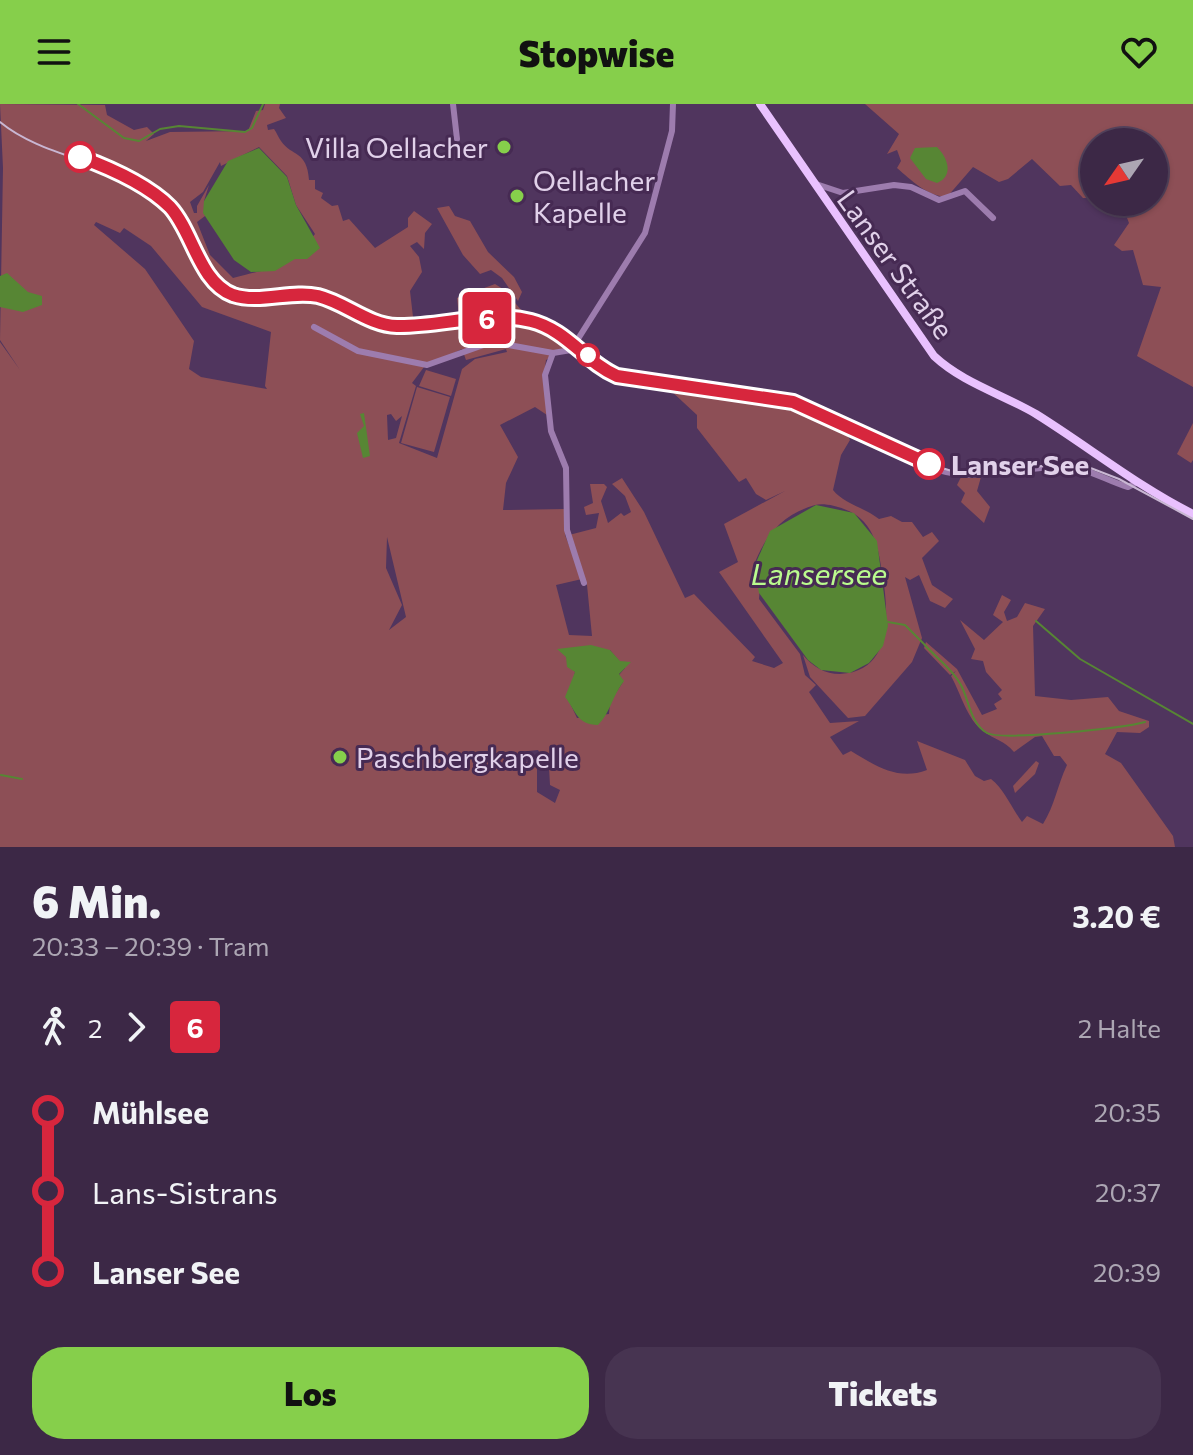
<!DOCTYPE html>
<html lang="de">
<meta charset="utf-8">
<style>
body{margin:0;font-family:Commissioner,sans-serif;background:#473451;color:#f1f3f6;height:100vh;display:flex;flex-direction:column;font-size:30px;white-space:nowrap}
*{box-sizing:border-box;margin:0}
p{font-size:26px;color:#aca6b3}
.icon{flex:none;width:44px;height:44px;fill:none;stroke:currentColor;stroke-width:2;stroke-linecap:round;stroke-linejoin:round}
.map{position:relative;height:743px;overflow:hidden}
.panel{display:flex;flex-direction:column;background:#3c2846;flex:1}
.panel>*{flex:none}
.badge{padding:0 16px;border-radius:6px;font-size:28px;line-height:52px}
.needle{width:52px;rotate:236deg}
.controls{position:absolute;left:1080px;top:24px;display:grid;gap:16px}
.controls a{display:grid;place-items:center;width:88px;height:88px;border-radius:50%;background:#3c2846;box-shadow:0 2px 6px #0004,0 0 0 2px #55445f;font-size:40px}
.map>.badge{position:absolute;translate:-50% -50%;box-shadow:0 0 0 4px #fff}
.legs{display:flex;align-items:center;gap:12px;height:88px;padding:0 32px;font-size:26px}
.legs p{margin-inline-start:auto}
.summary{display:flex;align-items:center;justify-content:space-between;height:136px;padding:0 32px}
h1{font-size:44px;font-weight:800;line-height:60px}
.primary-button{display:flex;gap:16px;margin-top:auto;padding:16px 32px}
.primary-button a{flex:1;height:92px;border-radius:32px;background:#86cf4b;color:#111;font-size:32px;font-weight:800;line-height:92px;text-align:center}
.primary-button a+a{background:#473451;color:#f1f3f6}
ul{padding:0 32px;list-style:none}
li{display:flex;align-items:center;gap:28px;height:80px;font-size:30px}
li i{display:grid;place-items:center;width:12px;height:100%;margin:0 10px;background:currentColor}
li i::after{content:'';width:20px;height:20px;margin:-10px;border:6px solid;border-radius:50%;background:#3c2846}
li p{margin-inline-start:auto}
li:first-child i{background:linear-gradient(#0000 50%,currentColor 0)}
li:last-child i{background:linear-gradient(currentColor 50%,#0000 0)}
header{display:flex;justify-content:space-between;align-items:center;height:104px;padding:0 32px;background:#86cf4b;color:#111;font-size:36px;font-weight:800}
.map>svg:first-child{display:block}
.green{fill:#8d4f56;fill-rule:evenodd}
.water{fill:#578634}
.lines{fill:none;stroke-linecap:round;stroke-linejoin:round}
.stream{stroke:#578634;stroke-width:2}
.minor{stroke:#9d7cae;stroke-width:6}
.major{stroke:#e9c1fe;stroke-width:8}
.tram{stroke:#c9b7d3;stroke-width:2}
.line-1-casing{stroke:#fff;stroke-width:18}
.line-1{stroke:#d7263d;stroke-width:12}
.poi-dot{fill:#86cf4b;stroke:#462a53;stroke-width:3}
.stop-1-dot{fill:#fff;stroke:#d7263d;stroke-width:4}
.labels{text-anchor:middle;dominant-baseline:central;stroke-width:6;stroke-linejoin:round;paint-order:stroke}
.poi-label{font-size:28px;fill:#e1d1ea;stroke:#462a53;text-anchor:start}
.street-label{font-size:28px;fill:#e1d1ea;stroke:#462a53}
.stop-label{font-size:28px;font-weight:bold;fill:#e1d1ea;stroke:#462a53;text-anchor:start}
.water-label{font-size:30px;font-style:italic;fill:#bafb8e;stroke:#462a53}
</style>
<header><svg class="icon" aria-label="menu" viewBox="0 0 24 24"><path d="M4 6h16M4 12h16M4 18h16"/></svg>Stopwise<svg class="icon" aria-label="heart" viewBox="0 0 24 24"><path d="M12 20l-8-8c-3-5 5-10 8-4 3-6 11-1 8 4z"/></svg></header>
<div class="map">
<svg width="1193" height="743" viewBox="0 0 1193 743">
<rect width="100%" height="100%" fill="#50355e"/>
<!-- green -->
<g class="green">
<path d="M0,0L105,1L107,11L134,26L147,23L154,30L146,37L170,28L248,27L256,7L263,6L265,0H280L279,4L286,14L267,21L268,26L274,25C277,29 278,33 281,37C292,53 307,46 309,76H315V85L323,89L321,94L332,102L338,101L343,117L349,115L375,144L408,123V114L414,107L432,120L425,129L424,145L417,138L410,142L419,153L422,168L410,187L413,213L459,212L457,194L495,180L503,185L529,215L575,238L546,256L544,270L547,311L535,303L500,321L518,353L506,379L503,406L566,405L565,431L582,475L556,481L569,531L592,532L587,481L569,431L596,424L599,409L586,411L584,403L593,399L590,380H604L607,383L601,397L608,419L621,409L624,412L631,408L625,392L612,380L622,374L644,408L685,494L694,490L755,553L752,557L774,564L783,559L719,468L738,458L724,420L785,387L766,396L756,390L746,374L739,378L697,324V311L669,285L787,302L846,328L850,336L841,351L833,386C843,399 865,404 879,415L891,412L902,418H912L923,433L932,428L939,437L922,454L932,481L953,495L945,504L930,497L919,471L910,476L905,473L922,534L912,558L865,612L848,614L810,573L803,551C813,563 825,570 840,570C889,568 889,518 884,481C879,451 878,417 844,405C836,402 824,399 815,401C781,411 765,432 753,463L760,482L759,495L800,550L805,571L816,581L809,588L830,619L859,617L830,633L843,651L851,647C876,662 898,677 927,666L917,637L965,656L975,672L984,677L991,675C1004,685 1011,703 1022,718L1027,712L1043,720C1055,701 1057,682 1067,661L1060,652H1054L1042,632L1035,633L1014,648C1004,636 995,636 983,627C967,615 961,590 951,572L956,567L950,571L924,544L926,538L957,565L982,611L997,605L994,600L1002,595L998,590L1002,586L986,568L983,557L971,555L975,545L960,516L984,536L1003,518L993,511L1002,491L1011,496L1004,508L1007,517L1017,513L1025,499L1045,505L1033,522L1035,592L1071,596L1108,593L1119,607L1149,617V623L1140,629L1117,628L1105,650L1121,659L1173,732L1175,743H0V238L20,266L0,236L3,64ZM259,43L287,72L296,101L315,130C280,172 281,160 233,174L210,151L197,118L205,112L204,97L209,81L197,102V109H194L190,98L203,88L220,58L221,62ZM96,118L120,129L124,124L151,142L202,203L271,228L265,282L267,285L201,273L189,265L194,237L145,165L94,121ZM462,245L466,256L506,245L507,248L475,255L462,265L437,354L399,339L416,282L412,279L424,263ZM391,310L396,317L402,312L396,334L388,336L387,311ZM387,433L406,513L389,526L402,501L386,464ZM610,546L625,564L619,571L623,578L610,598L609,610L577,614L568,595L575,568L566,553ZM538,646L549,663L550,681L560,686L555,699L537,688V661L520,657L519,648Z"/>
<path d="M865,0H1193V283L1137,252L1161,183L1143,181L1133,146L1122,147L1114,141L1129,119L1124,106H1113L1103,98H1154V38H1094V94H1083L1071,81L1060,82L1032,55L1008,75L999,78L973,63L947,93C927,92 911,76 897,64L901,57L897,46L887,50L899,30Z"/>
<path d="M449,102L455,112L470,117L488,148L514,173L522,188L518,197L502,174L491,166L480,170L463,151L437,104Z"/>
<path d="M426,266L456,275L451,292L419,282Z"/>
<path d="M417,283L450,293L434,348L401,339Z"/>
<path d="M1193,319V356L1191,359L1177,350Z"/>
<path d="M961,373H981L977,387L990,403L984,419L961,398L965,389L957,381Z"/>
<path d="M1036,657L1039,659L1035,670L1015,689L1013,682Z"/>
</g>
<!-- water -->
<g class="water">
<path d="M937,43C948,54 954,72 937,79L926,75L910,54L915,44Z"/>
<path d="M259,44L287,73L296,101L320,144L307,155H295L275,167L251,168L234,156L203,109L204,97L228,57Z"/>
<path d="M7,169L28,188L42,192V201L23,208L0,203V172Z"/>
<path d="M364,309L370,352L363,354L357,329L364,322L360,310Z"/>
<path d="M816,401L854,409L877,437L888,522L883,542L869,559L850,569L821,566L808,556L759,489L754,463L770,427Z"/>
<path d="M591,541L610,546L620,557L631,558L619,570L624,577C612,592 611,608 598,621C577,621 576,607 565,593L575,568L567,563L566,553L557,545Z"/>
</g>
<g class="lines">
<!-- stream -->
<g class="stream">
<path d="M78,0L124,34L139,37L160,25L179,22L245,28L252,24L263,0"/>
<path d="M1036,517L1080,555L1193,620"/>
<path d="M888,518L905,521L923,539"/>
<path d="M924,540C936,554 952,564 961,581C969,596 970,619 987,629C1001,637 1124,624 1145,618"/>
<path d="M1,671L22,675"/>
</g>
<!-- minor -->
<g class="minor">
<path d="M453,0L457,35"/>
<path d="M816,80L843,89L894,81L911,83L939,96L965,87L993,114"/>
<path d="M314,223L358,247L427,261L492,238L553,249L571,246L645,129L672,27L673,0"/>
<path d="M553,249L545,271L551,327L566,364L567,426L584,479"/>
<path d="M938,366C980,379 1020,362 1063,363C1088,363 1106,377 1128,383L1136,379"/>
</g>
<!-- major -->
<path class="major" d="M760,0L934,252C963,279 1002,290 1036,310C1089,343 1137,382 1193,410"/>
<!-- tram -->
<path class="tram" d="M0,18C46,56 118,56 167,101C194,125 198,180 235,192C260,199 288,188 314,192C344,196 367,222 399,222C443,223 487,205 531,217C569,227 585,259 617,272L793,298L929,360L955,368L983,369L1060,360L1088,363L1119,375L1193,415"/>
</g>
<g class="lines">
<defs>
<path id="line-1" d="M80,53C110,64 147,80 170,103C193,128 199,178 233,191C260,200 291,186 318,192C346,199 368,221 397,222C442,223 486,206 531,217C567,226 585,258 617,272L793,298L929,360"/>
</defs>
<!-- line-1 casing -->
<use href="#line-1" class="line-1-casing"/>
<!-- line-1 -->
<use href="#line-1" class="line-1"/>
</g>
<!-- markers -->
<g class="poi-dot">
<circle cx="504" cy="43" r="8"/>
<circle cx="517" cy="92" r="8"/>
<circle cx="340" cy="653" r="8"/>
</g>
<g class="stop-1-dot">
<circle cx="80" cy="53" r="14"/>
<circle cx="588" cy="251" r="10"/>
<circle cx="929" cy="360" r="14"/>
</g>
<g class="labels">
<!-- poi labels -->
<g class="poi-label">
<text x="488" y="43" text-anchor="end">Villa Oellacher</text>
<text x="533" y="76">Oellacher<tspan x="533" dy="32">Kapelle</tspan></text>
<text x="356" y="653">Paschbergkapelle</text>
</g>
<!-- street labels -->
<g class="street-label">
<text transform="translate(896 160) rotate(54)">Lanser Straße</text>
</g>
<!-- stop labels -->
<g class="stop-label">
<text x="951" y="360">Lanser See</text>
</g>
<!-- water labels -->
<g class="water-label">
<text x="819" y="468">Lansersee</text>
</g>
</g>
</svg>
<div class="controls">
<a><svg class="needle" viewBox="-14 -14 28 28"><path d="M0-13l5 13h-10z" fill="#e53935"/><path d="M0 13l5-13h-10z" fill="#aca6b3"/></svg></a>
</div>
<b class="badge" style="left:487px;top:214px;background:#d7263d;color:#fff">6</b>
</div>
<section class="panel">
<div class="summary"><div><h1>6 Min.</h1><p>20:33 – 20:39 · Tram</p></div><b>3.20 €</b></div>
<div class="legs"><svg class="icon" aria-label="walk" viewBox="0 0 24 24"><circle cx="13" cy="4" r="2"/><path d="M13 8l-2 6 4 7M11 14l-3 7M7 12l3-4h3l4 4"/></svg>2<svg class="icon" aria-label="forward" viewBox="0 0 24 24"><path d="M9 5l7 7-7 7"/></svg><b class="badge" style="background:#d7263d;color:#fff">6</b><p>2 Halte</p></div>
<ul>
<li><i style="color:#d7263d"></i><b>Mühlsee</b><p>20:35</p></li>
<li><i style="color:#d7263d"></i><span>Lans-Sistrans</span><p>20:37</p></li>
<li><i style="color:#d7263d"></i><b>Lanser See</b><p>20:39</p></li>
</ul>
<div class="primary-button"><a>Los</a><a>Tickets</a></div>
</section>
